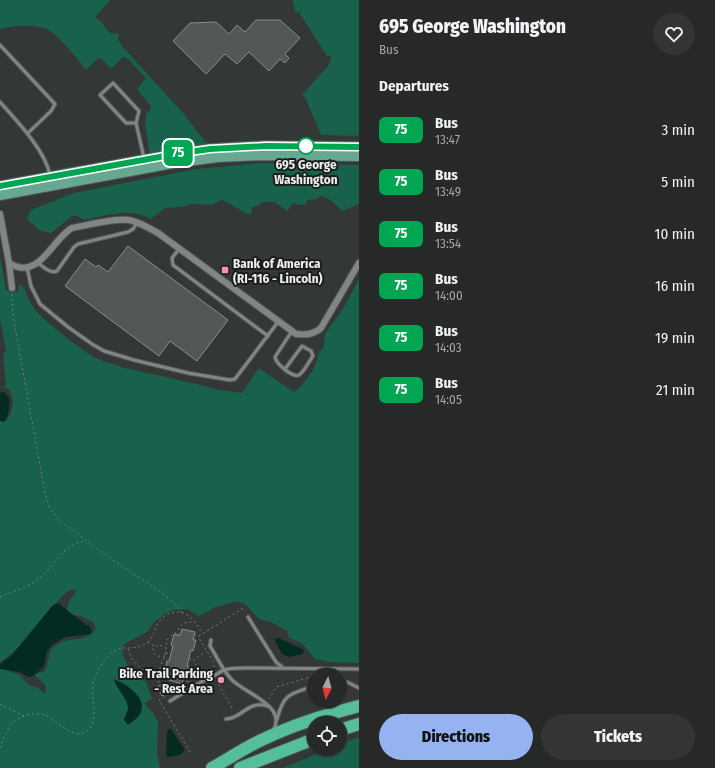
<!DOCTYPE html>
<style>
body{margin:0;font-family:"Fira Sans Condensed",sans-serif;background:#323534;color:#f1f3f6;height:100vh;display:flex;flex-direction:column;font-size:15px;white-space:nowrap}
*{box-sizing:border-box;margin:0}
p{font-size:13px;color:#a4a6a8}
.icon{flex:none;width:22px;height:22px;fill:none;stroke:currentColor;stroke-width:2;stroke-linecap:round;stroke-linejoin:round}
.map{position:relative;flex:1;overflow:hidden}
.drawer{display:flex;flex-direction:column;background:#262928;width:356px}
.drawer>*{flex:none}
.badge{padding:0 8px;border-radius:6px;font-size:14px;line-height:26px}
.needle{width:26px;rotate:186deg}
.buttons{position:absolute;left:307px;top:668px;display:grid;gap:8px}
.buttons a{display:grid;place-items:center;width:40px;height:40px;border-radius:50%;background:#262928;box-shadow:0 1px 3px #0004,0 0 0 1px #424545;font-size:20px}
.map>.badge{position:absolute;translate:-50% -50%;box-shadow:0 0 0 2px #fff}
h2{padding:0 20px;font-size:15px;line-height:36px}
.round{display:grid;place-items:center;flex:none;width:42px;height:42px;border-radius:21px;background:#323534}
.summary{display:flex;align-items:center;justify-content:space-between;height:68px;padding:0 20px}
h1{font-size:19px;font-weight:800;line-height:30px}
.button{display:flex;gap:8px;margin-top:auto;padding:8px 20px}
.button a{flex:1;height:46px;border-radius:24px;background:#95b2f1;color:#111;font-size:16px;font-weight:800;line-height:46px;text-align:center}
.button a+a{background:#323534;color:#f1f3f6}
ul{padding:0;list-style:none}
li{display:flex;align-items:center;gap:12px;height:52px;padding:0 20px}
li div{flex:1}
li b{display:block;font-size:15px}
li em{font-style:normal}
li .badge{min-width:44px;font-weight:700;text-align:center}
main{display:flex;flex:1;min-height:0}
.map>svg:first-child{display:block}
.green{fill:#18614d}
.water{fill:#042b21}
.building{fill:#535756;stroke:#898e8c}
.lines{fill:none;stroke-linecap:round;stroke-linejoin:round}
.lane-casing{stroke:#515453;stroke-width:5}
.street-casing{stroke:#515453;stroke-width:8}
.primary-casing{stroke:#515453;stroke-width:12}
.highway-casing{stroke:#515453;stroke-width:14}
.path{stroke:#787b7a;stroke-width:1;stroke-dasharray:2 3;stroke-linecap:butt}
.lane{stroke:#818684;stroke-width:3}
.street{stroke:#818684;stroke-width:6}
.primary{stroke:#67a893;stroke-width:10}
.highway{stroke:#55be9d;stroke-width:12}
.line-casing{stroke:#fff;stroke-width:9}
.line{stroke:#00a651;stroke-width:6}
.stop-dot{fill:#fff;stroke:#00a651;stroke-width:2}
.poi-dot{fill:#fb8fc4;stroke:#1c1e1d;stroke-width:1.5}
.labels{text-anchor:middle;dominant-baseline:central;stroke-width:4;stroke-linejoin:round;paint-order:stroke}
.stop-label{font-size:13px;font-weight:bold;fill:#ecefee;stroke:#1c1e1d}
.poi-label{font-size:13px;font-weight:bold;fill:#ecefee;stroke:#1c1e1d;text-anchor:start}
</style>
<main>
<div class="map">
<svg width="359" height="768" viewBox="0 0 359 768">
<rect width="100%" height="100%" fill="#333735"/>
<!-- green -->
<g class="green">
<path d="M0,0H110L96,16V18L103,23V25L110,33L119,34L118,39L121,45L183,113L210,148L150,156L145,124L146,114L150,110L151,106L137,89L146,78L128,59L123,57L112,68L109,67L102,59L98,58L86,70C77,59 57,32 44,28C31,24 12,26 0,29Z"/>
<path d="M293,0H359V136L321,135L305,97L302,95L329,65L331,56H327L299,12H295Z"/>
<path d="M260,163L359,165V204L343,211C336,206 329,196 320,196L317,199L308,200C303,208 301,205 293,203L287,211L274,202H261L260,205L252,207V212L249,215L223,200L219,201L212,205L191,204L181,207L165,208L151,219C131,207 105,216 84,220L77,216H72L51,233L39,230L27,219L31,210L74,193L196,169Z"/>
<path d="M0,256L6,290L11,292H18L19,285H22C26,292 29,301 33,307C42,320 84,352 98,359C106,363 114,363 121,367L205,386L214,389L242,393L259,368L292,391L294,392L301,386L313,370L317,360L319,352L324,347L325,334L344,307L359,279V663L329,662L315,659L302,643L289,638L287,631L271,622L259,619L245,604L236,601L214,608L199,616L187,609L173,610L165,614L153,623L147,632L124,644L122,654L126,662L135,676L146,682L152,699L144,703L154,714L158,722L157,753L160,768H0V668L20,675L29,685L37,687L45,694L46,686C42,681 36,678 34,673L44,672L46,668L51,649C55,646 60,642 65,641C77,638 89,640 96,628L93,622L80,616L67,614L68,603L77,590H70L63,595L19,647L0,663V419L6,421C13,412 15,399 9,389L2,388L6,385L3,353L6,351L0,319Z"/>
<path d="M359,737V768H283L329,749H340V744Z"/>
</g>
<!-- water -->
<g class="water">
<path d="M4,392L9,398C10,406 9,415 4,422L0,421V393Z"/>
<path d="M58,603L86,625H89L92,631L91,634L65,637L53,644L47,651L44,666L37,673L31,677L26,676L20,672L0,669V664L11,656L53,605Z"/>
<path d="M279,638L304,650L303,654L289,657L282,654L274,639Z"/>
<path d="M114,679C126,684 149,698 140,714C137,719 132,722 128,725L124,720C125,716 128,711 128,707C127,697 116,689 114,679Z"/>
<path d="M168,729H171L185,750L180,755L169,757L166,755L167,734Z"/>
</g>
<!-- building -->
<g class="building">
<path d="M256,20H280L300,38L285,54L289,58L285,63L280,59L269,71L249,52L237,64L225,54L206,74L173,41L190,23L216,22L229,34L237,25L245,32Z"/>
<path d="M128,246L228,320L197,361L170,341L159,356L65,286L85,259L96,267L98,265L108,272Z"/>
<path d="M182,629L195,632L193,640H196L193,651L191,650L187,666H189L187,677L184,676L182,684L169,680L171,673L165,671L167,661H169L173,646L171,645L174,634L180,636Z"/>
<path d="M166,682L171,691L162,696L157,687Z"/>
</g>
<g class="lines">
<defs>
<g id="lane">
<path d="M0,45L55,104L51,111L28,133"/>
<path d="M0,102C17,121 45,150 50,175"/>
<path d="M136,123L139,111L113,83L100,95L126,123H136L144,158"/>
<path d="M179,249L172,258L173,265L268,336"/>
<path d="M38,263C44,267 50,274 57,271L74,247L78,244L128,232L133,229L137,223"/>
<path d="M27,267L31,286L40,304L68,327L92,344L104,351L134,360L188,373L230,380L235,379L278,322"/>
<path d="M285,369L302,346L311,351L313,356C309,361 305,371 299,375C293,378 276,364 275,357L292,331"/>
<path d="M248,617L276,662L282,667"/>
<path d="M211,640L210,646C217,657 223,671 232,680C246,694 288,706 273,731"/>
<path d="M340,680L347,682L359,688"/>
<path d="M170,701L203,681C211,679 217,673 224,670C230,668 237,668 243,668L359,669"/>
<path d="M226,719C242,719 247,700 268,706"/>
<path d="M277,719C284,693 290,694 314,686"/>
</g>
<g id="street">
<path d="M0,214L9,263C39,282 52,239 72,228C88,225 114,218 129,220C139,222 149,228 158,233L296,334C305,335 313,335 321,328L359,263"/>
<path d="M9,263L12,288"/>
</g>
<g id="primary">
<path d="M0,186L176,154L210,149L266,146L359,147"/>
<path d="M0,195L173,163L218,157L264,155L359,156"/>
</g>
<g id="highway">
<path d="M340,730L359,724"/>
<path d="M212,768C230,758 247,746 266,738C295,724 328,714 359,706"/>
<path d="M240,768L314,739"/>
</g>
</defs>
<!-- lane casing -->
<use href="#lane" class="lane-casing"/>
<!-- street casing -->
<use href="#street" class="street-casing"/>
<!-- primary casing -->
<use href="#primary" class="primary-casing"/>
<!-- highway casing -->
<use href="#highway" class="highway-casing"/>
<!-- path -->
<g class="path">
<path d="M12,294L13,316L45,493L50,509L59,520L111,559L160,591L176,605L182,613"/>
<path d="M0,597C13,591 30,587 41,577C56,563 64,544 86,541"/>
<path d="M194,634L199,636"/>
<path d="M178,635L179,628L183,623L190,622L195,623"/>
<path d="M148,642L154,646"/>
<path d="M128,649C132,665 146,671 158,682L160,681V667L165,656L167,640L173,634L179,631"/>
<path d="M166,653L171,654"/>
<path d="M165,656C159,657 153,656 153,649L158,645L163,646L166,648"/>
<path d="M189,659L194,660"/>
<path d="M200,675L194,660L206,651"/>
<path d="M183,677L188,682"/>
<path d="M216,680L233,710"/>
<path d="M220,685L225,682"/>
<path d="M269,699L276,687L314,676"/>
<path d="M0,704L24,716"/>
<path d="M0,748C3,741 5,733 10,726C14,720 20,717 27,715C33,714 39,713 45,715C58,720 76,745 90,728C100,715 87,692 96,675C102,663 109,648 125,648C132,648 139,648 145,644C153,639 154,631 158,623C164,613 179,608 189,616C195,621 199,627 202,633"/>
<path d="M190,752L159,700L200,675L212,670L214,667V663L200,640L199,636L245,607"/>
</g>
<!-- lane -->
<use href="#lane" class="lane"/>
<!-- street -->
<use href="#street" class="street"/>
<!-- primary -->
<use href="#primary" class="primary"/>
<!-- highway -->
<use href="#highway" class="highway"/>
</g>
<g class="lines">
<defs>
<path id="line" d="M0,186L176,154L210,149L266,146L359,147"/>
</defs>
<!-- line casing -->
<use href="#line" class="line-casing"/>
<!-- line -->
<use href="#line" class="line"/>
</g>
<!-- markers -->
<circle class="stop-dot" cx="306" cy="146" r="8"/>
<g class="poi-dot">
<rect x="221" y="266" width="8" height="8" rx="2"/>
<circle cx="221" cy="680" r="4"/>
</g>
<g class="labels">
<!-- stop labels -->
<g class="stop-label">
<text x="306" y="164">695 George<tspan x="306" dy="15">Washington</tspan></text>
</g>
<!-- poi labels -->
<g class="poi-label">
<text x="233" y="263">Bank of America<tspan x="233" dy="15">(RI-116 - Lincoln)</tspan></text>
<text x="213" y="673" text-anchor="end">Bike Trail Parking<tspan x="213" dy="15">- Rest Area</tspan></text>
</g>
</g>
</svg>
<div class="buttons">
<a><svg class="needle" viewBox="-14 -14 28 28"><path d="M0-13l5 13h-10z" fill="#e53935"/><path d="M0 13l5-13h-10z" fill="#a4a6a8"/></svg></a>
<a><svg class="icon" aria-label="locate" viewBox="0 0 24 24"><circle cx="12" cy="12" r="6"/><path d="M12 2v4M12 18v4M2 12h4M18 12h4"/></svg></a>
</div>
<b class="badge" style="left:178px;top:153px;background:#00a651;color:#fff">75</b>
</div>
<section class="drawer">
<div class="summary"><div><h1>695 George Washington</h1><p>Bus</p></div><a class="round"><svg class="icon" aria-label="heart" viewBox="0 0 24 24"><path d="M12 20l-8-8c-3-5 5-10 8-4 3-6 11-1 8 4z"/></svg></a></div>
<h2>Departures</h2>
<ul>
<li><span class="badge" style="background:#00a651;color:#fff">75</span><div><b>Bus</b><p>13:47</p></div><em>3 min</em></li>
<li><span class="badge" style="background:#00a651;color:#fff">75</span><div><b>Bus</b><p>13:49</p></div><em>5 min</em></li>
<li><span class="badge" style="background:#00a651;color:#fff">75</span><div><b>Bus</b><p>13:54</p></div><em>10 min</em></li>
<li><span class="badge" style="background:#00a651;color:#fff">75</span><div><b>Bus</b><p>14:00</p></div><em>16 min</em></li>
<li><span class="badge" style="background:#00a651;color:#fff">75</span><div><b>Bus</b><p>14:03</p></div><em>19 min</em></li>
<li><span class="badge" style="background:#00a651;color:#fff">75</span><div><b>Bus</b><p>14:05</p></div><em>21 min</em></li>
</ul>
<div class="button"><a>Directions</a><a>Tickets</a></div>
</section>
</main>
